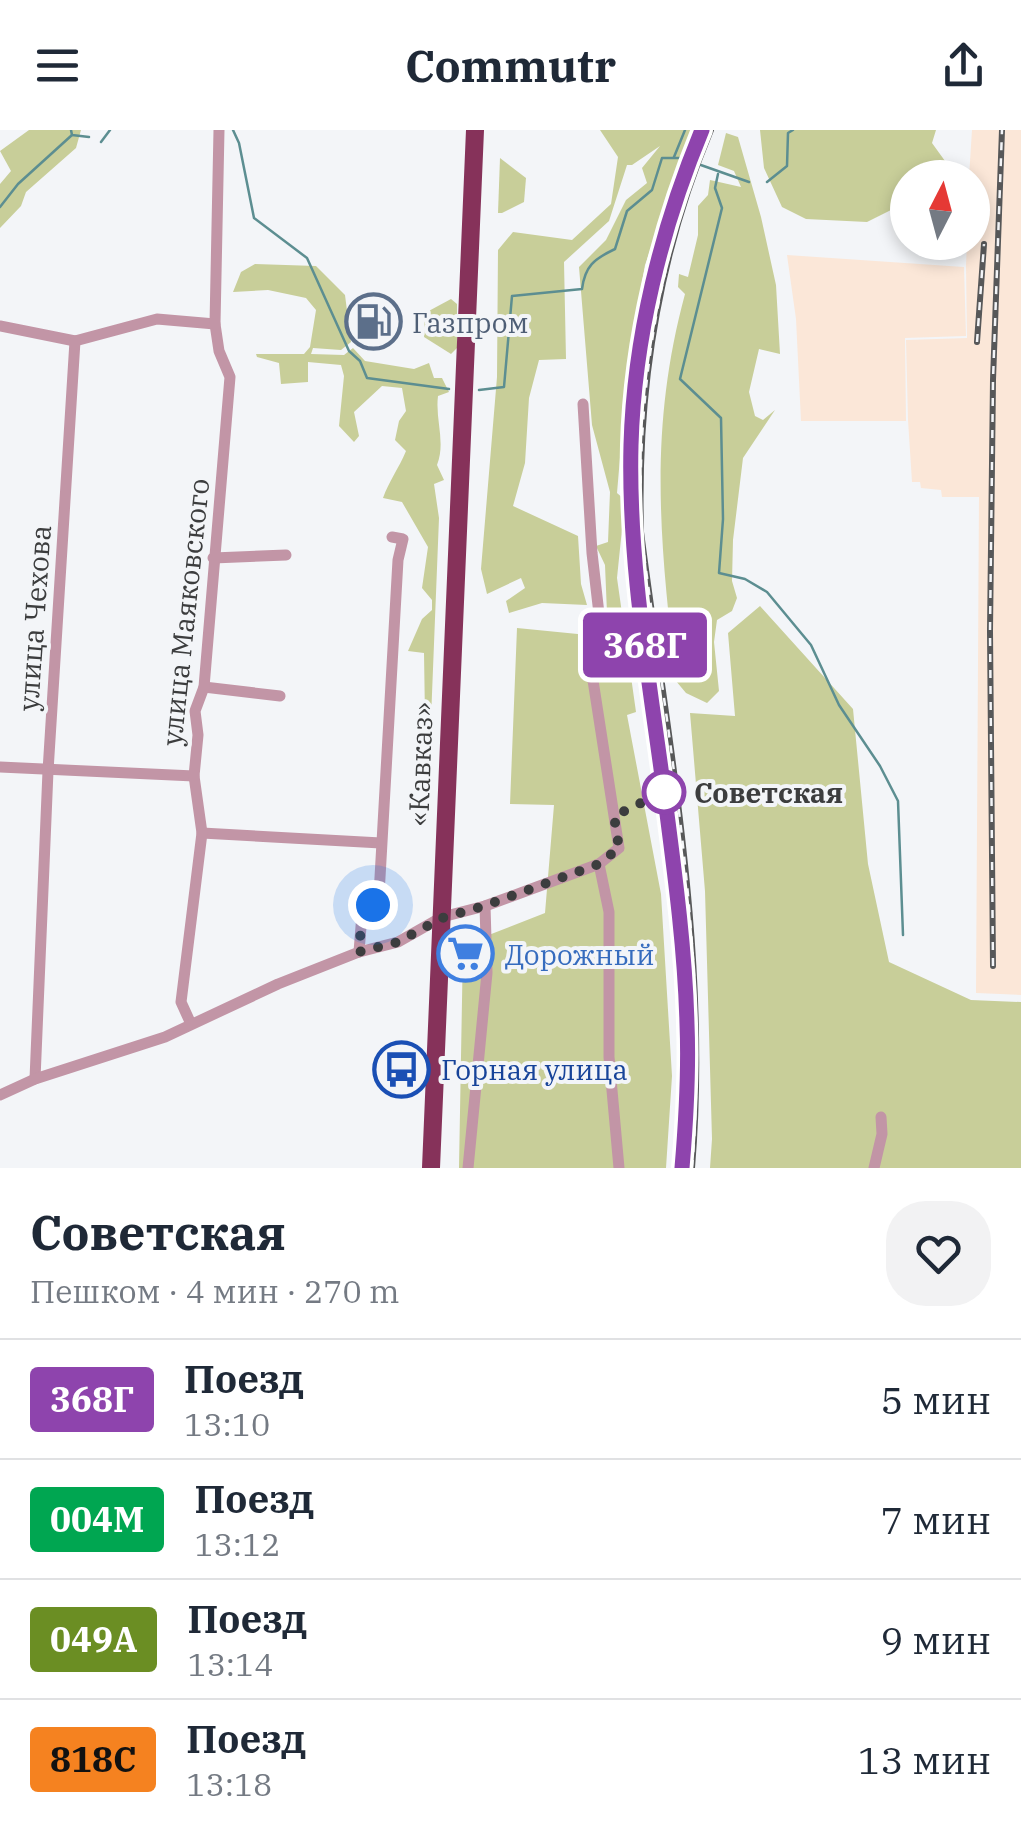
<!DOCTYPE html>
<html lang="ru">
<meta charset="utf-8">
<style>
body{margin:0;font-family:"IBM Plex Serif",serif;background:#f2f2f3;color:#1f2937;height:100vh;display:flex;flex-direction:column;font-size:38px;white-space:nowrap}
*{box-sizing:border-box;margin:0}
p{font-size:32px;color:#747a83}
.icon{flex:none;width:55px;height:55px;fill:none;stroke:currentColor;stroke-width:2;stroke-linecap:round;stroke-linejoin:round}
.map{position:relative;height:1038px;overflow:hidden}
.drawer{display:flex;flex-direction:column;background:#fff;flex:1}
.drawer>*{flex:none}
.badge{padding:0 20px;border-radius:8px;font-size:35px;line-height:65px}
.needle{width:65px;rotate:6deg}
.buttons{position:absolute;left:890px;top:30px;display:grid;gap:20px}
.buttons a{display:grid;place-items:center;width:100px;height:100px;border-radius:50%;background:#fff;box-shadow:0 5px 15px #0003;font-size:50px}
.you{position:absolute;width:50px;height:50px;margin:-25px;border:8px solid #fff;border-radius:50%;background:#1a73e8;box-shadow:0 0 0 15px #1a73e833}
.map>.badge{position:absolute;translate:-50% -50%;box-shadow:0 0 0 5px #fff}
.round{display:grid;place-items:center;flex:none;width:105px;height:105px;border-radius:40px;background:#f2f2f3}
.head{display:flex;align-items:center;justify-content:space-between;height:170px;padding:0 30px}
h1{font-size:48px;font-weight:700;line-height:75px}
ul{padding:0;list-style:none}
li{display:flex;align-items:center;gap:30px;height:120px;padding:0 30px;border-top:2px solid #e0e1e3}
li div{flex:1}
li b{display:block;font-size:38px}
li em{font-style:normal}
li .badge{min-width:110px;font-weight:700;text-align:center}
header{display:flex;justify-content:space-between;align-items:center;height:130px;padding:0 30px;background:#fff;font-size:45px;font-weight:700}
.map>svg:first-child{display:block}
.industrial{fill:#fbe7d8}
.green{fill:#c8ce99}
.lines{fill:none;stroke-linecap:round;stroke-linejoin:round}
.stream{stroke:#5c8e91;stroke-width:2.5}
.minor{stroke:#c295a6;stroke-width:11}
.trunk{stroke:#86325a;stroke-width:18}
.rail-casing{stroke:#575859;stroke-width:6}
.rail{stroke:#f3f5f8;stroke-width:2.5;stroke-dasharray:8;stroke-linecap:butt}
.line-casing{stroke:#fff;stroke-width:22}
.line{stroke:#8e44ad;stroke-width:15}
.walk{stroke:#3c3d3e;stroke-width:10;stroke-dasharray:0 18}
.stop-dot{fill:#fff;stroke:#8e44ad;stroke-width:5}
.labels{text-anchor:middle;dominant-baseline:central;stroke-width:8;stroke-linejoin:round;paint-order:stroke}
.service-label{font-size:28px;fill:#4e5e75;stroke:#f3f5f8;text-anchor:start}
.street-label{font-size:28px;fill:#3c3d3e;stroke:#f3f5f8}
.stop-label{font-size:28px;font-weight:bold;fill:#3c3d3e;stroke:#f3f5f8;text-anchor:start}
.shop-label{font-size:28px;fill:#366cbe;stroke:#f3f5f8;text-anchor:start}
.transit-label{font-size:28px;fill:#164399;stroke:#f3f5f8;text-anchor:start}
</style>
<header><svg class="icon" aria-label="menu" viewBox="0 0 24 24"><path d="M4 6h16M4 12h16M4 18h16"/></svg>Commutr<svg class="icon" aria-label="share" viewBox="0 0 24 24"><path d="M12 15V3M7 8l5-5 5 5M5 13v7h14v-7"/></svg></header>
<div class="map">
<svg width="1021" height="1038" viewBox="0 0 1021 1038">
<rect width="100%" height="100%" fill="#f3f5f8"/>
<!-- industrial -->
<g class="industrial">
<path d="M972,0H1021V865L976,863L979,367H942L941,360L921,358L920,352H912L908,290L906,210L967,208L966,135L967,113L972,112V48L969,47Z"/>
<path d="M787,125L964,137L966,206L905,208L906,291H801L796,189Z"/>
</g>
<!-- green -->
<g class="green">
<path d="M29,0H81L76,18L26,62L21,76L0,98V54L11,41L0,21Z"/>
<path d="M600,0H693L645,135L628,233L617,363L625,370L617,448L636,582L627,585L661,764L672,946L666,1038H459L463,815L545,783L554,675L510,674L517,498L608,507L605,435L596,416L608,412L610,362L592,295L579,137L606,110L626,70L647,53L642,38L660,16L632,35H627L609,91L564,132L566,229L539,230L529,268L525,333L513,376L578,406L581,454L587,475L542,473L509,483L506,471L525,458L521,448L487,464L481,439L497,247L498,120L513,102L572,110L611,74L618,27Z"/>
<path d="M760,0H936L932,13L945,31L932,47L908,48L907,72L867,92L806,89L782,77L764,38Z"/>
<path d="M726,3L738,7L761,87L776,155L780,224L759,219L749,262L755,286L763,290L775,280L743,328L733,410L732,451L737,468L732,481L717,490L714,512L719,561L707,573L686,563L676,551C660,413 648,301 685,164L678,157L679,144L688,147L698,105V76L708,65L710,50L741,57L734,41L718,35Z"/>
<path d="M500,28L526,48L524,72L502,83H498Z"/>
<path d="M255,134L316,136L345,165L351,212L341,220L313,218L311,224L344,225L353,218L365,231L414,239L429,233L434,248H442L449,262L438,266C435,290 446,312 437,335L444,350L434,354L439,388L431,589L425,588L424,523L408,521L422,489L432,480V470L422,458L428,417L402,372L383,368C389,351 399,338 406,321L395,310L399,291L406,281L402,258L382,256L354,282L359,306L354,312L339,296L344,246L341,235L308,232V252L281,254L279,233L257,227L256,224H304L310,217L316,180L306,168L268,160L233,162L241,142Z"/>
<path d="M451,169L457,174V218L451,224L424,207L425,183Z"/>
<path d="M760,476L853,579L868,734L889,832L971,870L1021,872V1038H710L712,1009L705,761L690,583L735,586L728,503Z"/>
</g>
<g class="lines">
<!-- stream -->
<g class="stream">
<path d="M71,0L72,5L89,7"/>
<path d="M233,0L239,13L254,88L307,128L349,221L360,231L367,248L449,259"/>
<path d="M101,12L110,0"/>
<path d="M674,27L685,0"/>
<path d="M718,44L715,58L722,78L680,249L721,288L723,389L719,443L745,449L767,462L811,515L839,575L880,636L898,671L903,805"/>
<path d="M767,52L787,36L788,3L793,0"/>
<path d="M0,77L18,54L72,5"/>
<path d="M479,260L504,257L512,166L582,159C585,136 594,129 615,119L627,81L652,60L662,28H681L749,52"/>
</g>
<!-- minor -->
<g class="minor">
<path d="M0,196L75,211L157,189L215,194"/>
<path d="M213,428L286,425"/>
<path d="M204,557L280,566"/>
<path d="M0,637L194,646"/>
<path d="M202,703L381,713"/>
<path d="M599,734L609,782V927L619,1038"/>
<path d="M359,822L362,784L379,765L398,430L403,409L392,407"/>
<path d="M191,894L181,872L202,703L194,646L198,605L195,581L204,557L230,247L219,221L215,194L219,0"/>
<path d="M35,949L48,641L75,211"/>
<path d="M0,965L35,949L165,907L278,854L359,822L398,812L442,787L485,776L599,734L619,718L592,544L602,510L592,423L583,274"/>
<path d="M468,1038L487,843L485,776"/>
<path d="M874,1038L882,1004L881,987"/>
</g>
<!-- trunk -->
<path class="trunk" d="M431,1038L475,0"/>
<defs>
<g id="rail">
<path d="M977,212L984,114"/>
<path d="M993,836L990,501L993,250L1002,0"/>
<path d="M692,1038C710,826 668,612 641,402C637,262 657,129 711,0"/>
</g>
</defs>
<!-- rail casing -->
<use href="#rail" class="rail-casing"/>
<!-- rail -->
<use href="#rail" class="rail"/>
</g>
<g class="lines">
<defs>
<path id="line" d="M682,1038C686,991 689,942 687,894C685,817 674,738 664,661C649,547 628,431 631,315C634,208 661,99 702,0"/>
</defs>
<!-- line casing -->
<use href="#line" class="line-casing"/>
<!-- line -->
<use href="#line" class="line"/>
<!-- walk -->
<path class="walk" d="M373,775L362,784L359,822L398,812L442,788L484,776L599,734L619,718L614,686L664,662"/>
</g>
<!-- icons -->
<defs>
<symbol id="fuel-ring" viewBox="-11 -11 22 22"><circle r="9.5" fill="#f3f5f8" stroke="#5c6f8a" stroke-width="1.5"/><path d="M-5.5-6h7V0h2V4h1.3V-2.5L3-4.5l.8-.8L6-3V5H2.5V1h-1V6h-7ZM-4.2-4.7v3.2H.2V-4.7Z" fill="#5c6f8a"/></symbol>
<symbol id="supermarket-ring" viewBox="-11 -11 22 22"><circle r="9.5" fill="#f3f5f8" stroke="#3f7fe0" stroke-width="1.5"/><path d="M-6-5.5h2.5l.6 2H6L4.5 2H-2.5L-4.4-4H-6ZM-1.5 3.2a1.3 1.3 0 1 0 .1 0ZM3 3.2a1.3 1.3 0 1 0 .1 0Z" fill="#3f7fe0"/></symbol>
<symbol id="bus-ring" viewBox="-11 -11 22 22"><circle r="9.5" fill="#f3f5f8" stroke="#1a4fb4" stroke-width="1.5"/><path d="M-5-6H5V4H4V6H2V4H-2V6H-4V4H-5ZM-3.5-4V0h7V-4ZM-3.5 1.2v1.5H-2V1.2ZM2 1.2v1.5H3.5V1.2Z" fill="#1a4fb4"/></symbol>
</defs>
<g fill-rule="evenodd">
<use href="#fuel-ring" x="342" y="160" width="63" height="63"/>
<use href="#supermarket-ring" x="434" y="792" width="63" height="63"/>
<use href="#bus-ring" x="370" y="908" width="63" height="63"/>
</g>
<!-- markers -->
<circle class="stop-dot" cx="664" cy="662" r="20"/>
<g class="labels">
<!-- service labels -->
<g class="service-label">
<text x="412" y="192">Газпром</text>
</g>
<!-- street labels -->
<g class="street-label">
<text transform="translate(185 482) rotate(-84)">улица Маяковского</text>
<text transform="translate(34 488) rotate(-86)">улица Чехова</text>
<text transform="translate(420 634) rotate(-88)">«Кавказ»</text>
</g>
<!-- stop labels -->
<g class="stop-label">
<text x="694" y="662">Советская</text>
</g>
<!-- shop labels -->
<g class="shop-label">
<text x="505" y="824">Дорожный</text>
</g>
<!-- transit labels -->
<g class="transit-label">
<text x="441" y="939">Горная улица</text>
</g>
</g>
</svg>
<div class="buttons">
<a><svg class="needle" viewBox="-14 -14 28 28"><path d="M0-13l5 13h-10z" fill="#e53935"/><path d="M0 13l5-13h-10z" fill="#747a83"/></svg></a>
</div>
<div class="you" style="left:373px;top:775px"></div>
<b class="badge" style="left:645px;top:515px;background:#8e44ad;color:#fff">368Г</b>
</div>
<section class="drawer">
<div class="head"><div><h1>Советская</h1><p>Пешком · 4 мин · 270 m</p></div><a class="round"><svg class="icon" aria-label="heart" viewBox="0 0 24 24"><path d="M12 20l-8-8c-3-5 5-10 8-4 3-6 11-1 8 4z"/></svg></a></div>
<ul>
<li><span class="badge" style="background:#8e44ad;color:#fff">368Г</span><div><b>Поезд</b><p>13:10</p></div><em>5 мин</em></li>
<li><span class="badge" style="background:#00a651;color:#fff">004М</span><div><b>Поезд</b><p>13:12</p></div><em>7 мин</em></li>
<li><span class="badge" style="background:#6b8e23;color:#fff">049А</span><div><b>Поезд</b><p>13:14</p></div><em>9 мин</em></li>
<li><span class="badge" style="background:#f58220;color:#111">818С</span><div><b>Поезд</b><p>13:18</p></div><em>13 мин</em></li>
</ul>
</section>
